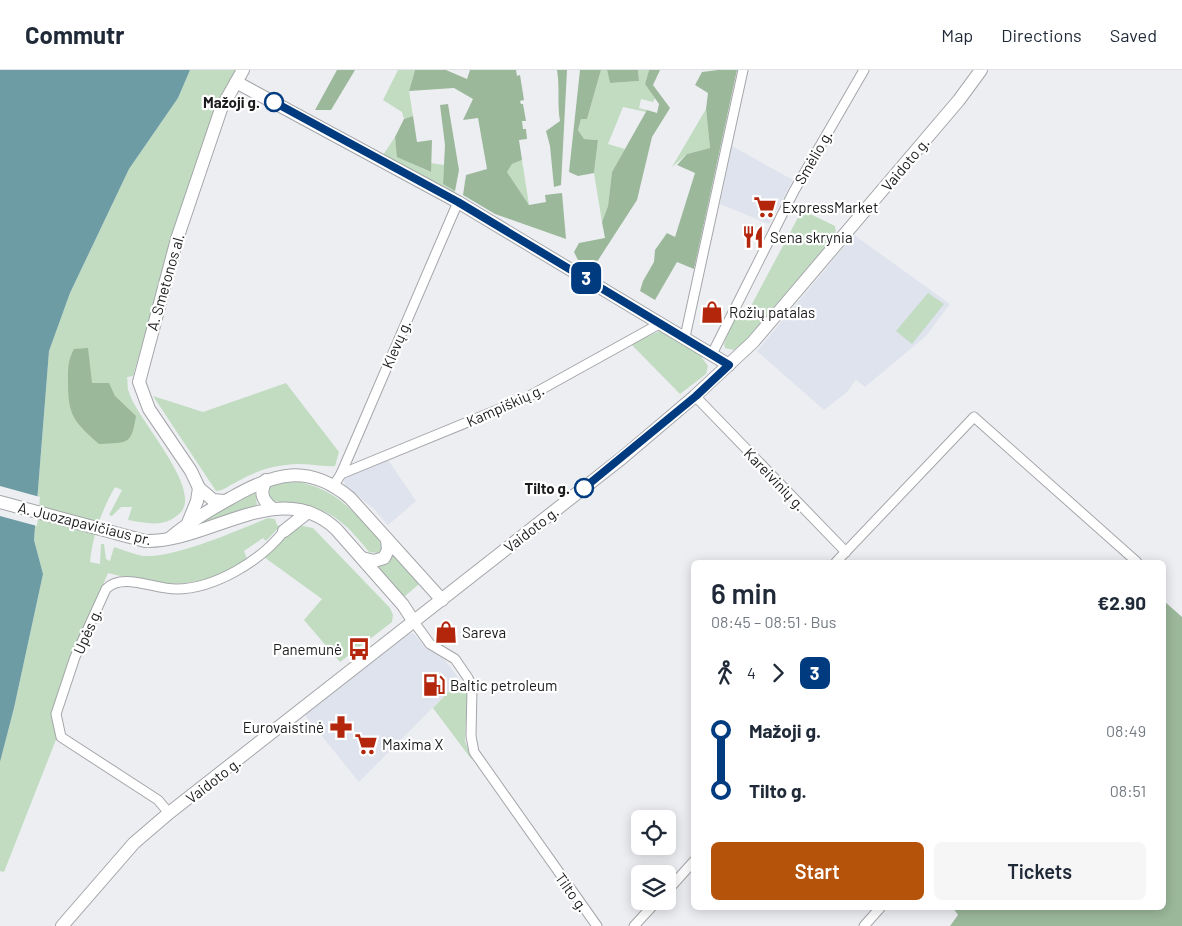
<!DOCTYPE html>
<meta charset="utf-8">
<style>
body{margin:0;font-family:Barlow,sans-serif;background:#f6f6f7;color:#1f2937;height:100vh;display:flex;flex-direction:column;font-size:19px;white-space:nowrap}
*{box-sizing:border-box;margin:0}
p{font-size:16px;color:#747a83}
.icon{flex:none;width:28px;height:28px;fill:none;stroke:currentColor;stroke-width:2;stroke-linecap:round;stroke-linejoin:round}
.map{position:relative;flex:1;overflow:hidden}
.side{position:absolute;left:691px;top:490px;width:475px;height:350px;display:flex;flex-direction:column;background:#fff;border-radius:8px;box-shadow:0 2px 12px #0003}
.side>*{flex:none}
.badge{padding:0 10px;border-radius:8px;font-size:18px;line-height:32px}
.tools{position:absolute;left:631px;top:740px;display:grid;gap:10px}
.tools a{display:grid;place-items:center;width:45px;height:45px;border-radius:8px;background:#fff;box-shadow:0 2px 12px #0003;font-size:25px}
.map>.badge{position:absolute;translate:-50% -50%;box-shadow:0 0 0 2px #fff}
.legs{display:flex;align-items:center;gap:8px;height:55px;padding:0 20px;font-size:16px}
.legs p{margin-inline-start:auto}
.headline{display:flex;align-items:center;justify-content:space-between;height:85px;padding:0 20px}
h1{font-size:28px;font-weight:600;line-height:38px}
.primary-button{display:flex;gap:10px;margin-top:auto;padding:10px 20px}
.primary-button a{flex:1;height:58px;border-radius:8px;background:#b45309;color:#fff;font-size:20px;font-weight:600;line-height:58px;text-align:center}
.primary-button a+a{background:#f6f6f7;color:#1f2937}
ul{padding:0 20px;list-style:none}
li{display:flex;align-items:center;gap:18px;height:60px;font-size:19px}
li i{display:grid;place-items:center;width:8px;height:100%;margin:0 6px;background:currentColor}
li i::after{content:'';width:12px;height:12px;margin:-6px;border:4px solid;border-radius:50%;background:#fff}
li p{margin-inline-start:auto}
li:first-child i{background:linear-gradient(#0000 50%,currentColor 0)}
li:last-child i{background:linear-gradient(currentColor 50%,#0000 0)}
header{display:flex;align-items:center;gap:30px;box-sizing:border-box;height:70px;padding:0 25px;background:#fff;border-bottom:1px solid #e0e1e3}
header strong{font-size:24px}
nav{display:flex;gap:28px;margin-inline-start:auto;font-size:18px}
.map>svg:first-child{display:block}
.built{fill:#dee3ed}
.green{fill:#c1dcc1}
.forest{fill:#9bb89b}
.water{fill:#6d9ca4}
.pier{fill:#edeef2}
.lines{fill:none;stroke-linecap:round;stroke-linejoin:round}
.street-casing{stroke:#a4a6a9;stroke-width:11}
.secondary-casing{stroke:#a4a6a9;stroke-width:14}
.street{stroke:#fff;stroke-width:9}
.secondary{stroke:#fff;stroke-width:12}
.line-1-casing{stroke:#fff;stroke-width:11}
.line-1{stroke:#003b80;stroke-width:8}
.stop-1-dot{fill:#fff;stroke:#003b80;stroke-width:2.5}
.labels{text-anchor:middle;dominant-baseline:central;stroke-width:4.5;stroke-linejoin:round;paint-order:stroke}
.stop-label{font-size:15px;font-weight:bold;fill:#1b1b1d;stroke:#fff;text-anchor:end}
.street-label{font-size:15px;fill:#1b1b1d;stroke:#fff}
.poi-label{font-size:15px;fill:#1b1b1d;stroke:#fff;text-anchor:start}
</style>
<header>
<strong>Commutr</strong>
<nav><a>Map</a><a>Directions</a><a>Saved</a></nav>
</header>
<div class="map">
<svg width="1182" height="856" viewBox="0 0 1182 856">
<rect width="100%" height="100%" fill="#edeef2"/>
<!-- built -->
<g class="built">
<path d="M732,76L793,110L769,154L720,134Z"/>
<path d="M854,165L950,234L926,266L865,317L856,310L846,323L824,340L757,281Z"/>
<path d="M388,390L416,431L388,455L373,438L345,416L344,412L345,407L350,403Z"/>
<path d="M410,563L414,564L427,579L444,589L460,610L359,712L305,645Z"/>
</g>
<!-- green -->
<g class="green">
<path d="M190,0H236L175,158L133,306L127,307C128,312 127,318 129,322C136,349 206,421 179,444C163,458 148,453 128,450L132,437H121L112,446L109,445L122,420L115,417C101,442 93,464 90,492L100,494L101,474H104L106,489L110,491L114,477C124,480 135,485 144,486C175,488 238,460 268,448L275,449L277,455L280,456L266,471L263,468L244,481L247,489C197,522 163,516 108,503L75,582L54,641L57,667L4,802L0,801V692L14,638L43,504L34,470L49,281L70,223L129,99L178,28Z"/>
<path d="M398,0H415L409,21L413,46L404,49L402,42L383,30Z"/>
<path d="M601,0H607L610,13L639,11L638,0H649L645,14L655,28L653,32L641,29L639,38L647,40L646,42L623,37L608,74L625,79L612,102L608,136L602,152L594,103L598,70L584,69L578,60L581,49H587Z"/>
<path d="M706,39L710,78L687,84L672,97Z"/>
<path d="M395,67L398,87L430,102L431,93L444,95L443,114L455,121V126L383,85Z"/>
<path d="M522,90L529,135L507,102L512,94Z"/>
<path d="M802,140L835,156L836,164L744,272L734,280L725,278L724,274L736,243L751,236Z"/>
<path d="M928,223L944,234L912,274L896,261Z"/>
<path d="M662,260L703,286L702,288L708,296L706,304L680,324L631,274Z"/>
<path d="M286,313L339,382L335,396C323,397 311,394 299,394C266,395 250,404 222,420L216,421L153,326L203,342Z"/>
<path d="M299,412C329,418 347,434 367,456C374,463 381,470 382,479L378,483L369,482C348,456 333,439 297,434C289,432 279,433 271,430L268,420L272,414Z"/>
<path d="M255,422L257,435L208,454L196,455Z"/>
<path d="M303,456L313,458L390,538L393,545L392,552L340,592L304,550L322,529L264,487L297,457Z"/>
<path d="M392,484L419,514L404,527L378,497L386,493Z"/>
<path d="M460,610L467,624L465,671L472,690L433,638Z"/>
</g>
<!-- forest -->
<g class="forest">
<path d="M337,0H355L331,40H315Z"/>
<path d="M415,0H446L467,9L470,0H516L517,6L520,5L524,30L520,31L521,34H523L526,51H522L523,59H526L527,69L519,70L522,90L512,94L507,102L529,135L546,132L545,125L562,123L566,169L495,144L463,125L466,105L487,99L478,48L463,50L473,29L454,18L409,21Z"/>
<path d="M557,0H567L561,115L554,117L550,76L546,61L560,51C557,33 560,18 557,0Z"/>
<path d="M580,0H601L587,49H581L578,60L584,69L598,70L594,103L578,106L569,102Z"/>
<path d="M607,0H638L639,11L610,13Z"/>
<path d="M649,0H660L653,15L670,38L652,67L637,130L593,198L578,190L574,182L579,173L605,168L602,152L608,136L612,102L647,40L657,43L659,34L645,14Z"/>
<path d="M718,0H737L694,199L677,192L655,230L640,221L643,211L654,192L655,180L667,163L675,167L695,103L677,95L687,84L710,78L706,39L708,23L695,15L702,2Z"/>
<path d="M448,34L459,100L455,121L443,114L445,75L440,35Z"/>
<path d="M413,46L417,72L432,70L431,102L397,87L395,67L404,49Z"/>
<path d="M88,278L92,313H109L115,326L136,346C131,376 128,372 99,374C72,350 68,345 68,309C68,297 68,290 74,279Z"/>
<path d="M1164,531L1182,547V856H950L958,845L953,838H1164Z"/>
</g>
<!-- water -->
<path class="water" d="M0,0H190L178,28L129,99L70,223L49,281L34,470L43,504L14,638L0,692Z"/>
<!-- pier -->
<path class="pier" d="M0,416L40,427L37,456L0,446Z"/>
<g class="lines">
<defs>
<g id="street">
<path d="M685,267L743,0"/>
<path d="M712,284L794,121L864,0"/>
<path d="M695,326L846,482"/>
<path d="M341,404L524,329L661,253"/>
<path d="M334,415L341,404L458,132"/>
<path d="M836,492L974,347L1137,492"/>
<path d="M414,552L430,574L455,589L468,608L472,619L471,666L474,682L597,856"/>
<path d="M169,743L158,730L61,667L56,644L75,587L106,519C122,502 154,519 176,519C214,519 261,491 284,461"/>
<path d="M668,820L694,791"/>
<path d="M634,856L657,831"/>
<path d="M864,856L880,838"/>
</g>
<g id="secondary">
<path d="M236,12L458,132L729,295"/>
<path d="M266,410C260,422 261,429 272,438"/>
<path d="M224,431L213,430L199,418L191,401L149,339L139,312L177,169L221,39L243,0"/>
<path d="M0,432L145,471C209,473 279,406 336,459L403,535L414,552"/>
<path d="M188,453L197,431L199,418"/>
<path d="M284,461L308,442"/>
<path d="M170,468C189,452 209,440 231,428C274,403 308,393 350,428L442,530"/>
<path d="M362,488L374,491L384,488L388,480L387,470"/>
<path d="M62,856L134,773L169,743L622,388L695,326L753,272L959,30L981,0"/>
</g>
</defs>
<!-- street casing -->
<use href="#street" class="street-casing"/>
<!-- secondary casing -->
<use href="#secondary" class="secondary-casing"/>
<!-- street -->
<use href="#street" class="street"/>
<!-- secondary -->
<use href="#secondary" class="secondary"/>
</g>
<g class="lines">
<defs>
<path id="line-1" d="M274,32L458,132L729,295L696,326L584,418"/>
</defs>
<!-- line-1 casing -->
<use href="#line-1" class="line-1-casing"/>
<!-- line-1 -->
<use href="#line-1" class="line-1"/>
</g>
<!-- icons -->
<defs>
<symbol id="supermarket-bare" viewBox="-9 -9 18 18"><path d="M-6-5.5h2.5l.6 2H6L4.5 2H-2.5L-4.4-4H-6ZM-1.5 3.2a1.3 1.3 0 1 0 .1 0ZM3 3.2a1.3 1.3 0 1 0 .1 0Z" fill="#b3260c" stroke="#fff" stroke-width="2.5" paint-order="stroke"/></symbol>
<symbol id="restaurant-bare" viewBox="-9 -9 18 18"><path d="M-5-6h1v4h1v-4h1v4h1v-4h1v5L-1.5 .5V6h-2V.5L-5-1ZM5-6V6H3V1.5H1.5Q1.5-4 5-6Z" fill="#b3260c" stroke="#fff" stroke-width="2.5" paint-order="stroke"/></symbol>
<symbol id="shop-bare" viewBox="-9 -9 18 18"><path d="M-5-2.5h2.3a2.7 3.5 0 0 1 5.4 0H5L5.5 6h-11ZM-1.5-2.5h3a1.5 2.3 0 0 0-3 0Z" fill="#b3260c" stroke="#fff" stroke-width="2.5" paint-order="stroke"/></symbol>
<symbol id="bus-bare" viewBox="-9 -9 18 18"><path d="M-5-6H5V4H4V6H2V4H-2V6H-4V4H-5ZM-3.5-4V0h7V-4ZM-3.5 1.2v1.5H-2V1.2ZM2 1.2v1.5H3.5V1.2Z" fill="#b3260c" stroke="#fff" stroke-width="2.5" paint-order="stroke"/></symbol>
<symbol id="fuel-bare" viewBox="-9 -9 18 18"><path d="M-5.5-6h7V0h2V4h1.3V-2.5L3-4.5l.8-.8L6-3V5H2.5V1h-1V6h-7ZM-4.2-4.7v3.2H.2V-4.7Z" fill="#b3260c" stroke="#fff" stroke-width="2.5" paint-order="stroke"/></symbol>
<symbol id="pharmacy-bare" viewBox="-9 -9 18 18"><path d="M-2-6h4v4h4v4h-4v4h-4v-4h-4v-4h4Z" fill="#b3260c" stroke="#fff" stroke-width="2.5" paint-order="stroke"/></symbol>
</defs>
<g fill-rule="evenodd">
<use href="#supermarket-bare" x="749" y="121" width="32" height="32"/>
<use href="#restaurant-bare" x="737" y="151" width="32" height="32"/>
<use href="#shop-bare" x="696" y="226" width="32" height="32"/>
<use href="#shop-bare" x="430" y="546" width="32" height="32"/>
<use href="#bus-bare" x="343" y="563" width="32" height="32"/>
<use href="#fuel-bare" x="418" y="599" width="32" height="32"/>
<use href="#pharmacy-bare" x="325" y="641" width="32" height="32"/>
<use href="#supermarket-bare" x="350" y="658" width="32" height="32"/>
</g>
<!-- markers -->
<g class="stop-1-dot">
<circle cx="274" cy="32" r="9"/>
<circle cx="584" cy="418" r="9"/>
</g>
<g class="labels">
<!-- stop labels -->
<g class="stop-label">
<text x="260" y="32">Mažoji g.</text>
<text x="570" y="418">Tilto g.</text>
</g>
<!-- street labels -->
<g class="street-label">
<text transform="translate(813 87) rotate(-60)">Smėlio g.</text>
<text transform="translate(905 94) rotate(-50)">Vaidoto g.</text>
<text transform="translate(165 212) rotate(-74)">A. Smetonos al.</text>
<text transform="translate(396 274) rotate(-67)">Klevų g.</text>
<text transform="translate(505 335) rotate(-24)">Kampiškių g.</text>
<text transform="translate(775 409) rotate(46)">Kareivinių g.</text>
<text transform="translate(85 453) rotate(14)">A. Juozapavičiaus pr.</text>
<text transform="translate(531 459) rotate(-38)">Vaidoto g.</text>
<text transform="translate(87 561) rotate(-66)">Upės g.</text>
<text transform="translate(213 710) rotate(-38)">Vaidoto g.</text>
<text transform="translate(572 822) rotate(54)">Tilto g.</text>
</g>
<!-- poi labels -->
<g class="poi-label">
<text x="782" y="137">ExpressMarket</text>
<text x="770" y="167">Sena skrynia</text>
<text x="729" y="242">Rožių patalas</text>
<text x="462" y="562">Sareva</text>
<text x="342" y="579" text-anchor="end">Panemunė</text>
<text x="450" y="615">Baltic petroleum</text>
<text x="324" y="657" text-anchor="end">Eurovaistinė</text>
<text x="382" y="674">Maxima X</text>
</g>
</g>
</svg>
<div class="tools">
<a><svg class="icon" aria-label="locate" viewBox="0 0 24 24"><circle cx="12" cy="12" r="6"/><path d="M12 2v4M12 18v4M2 12h4M18 12h4"/></svg></a>
<a><svg class="icon" aria-label="layers" viewBox="0 0 24 24"><path d="M12 4l9 5-9 5-9-5zM3 14l9 5 9-5"/></svg></a>
</div>
<b class="badge" style="left:586px;top:208px;background:#003b80;color:#fff">3</b>
<section class="side">
<div class="headline"><div><h1>6 min</h1><p>08:45 – 08:51 · Bus</p></div><b>€2.90</b></div>
<div class="legs"><svg class="icon" aria-label="walk" viewBox="0 0 24 24"><circle cx="13" cy="4" r="2"/><path d="M13 8l-2 6 4 7M11 14l-3 7M7 12l3-4h3l4 4"/></svg>4<svg class="icon" aria-label="forward" viewBox="0 0 24 24"><path d="M9 5l7 7-7 7"/></svg><b class="badge" style="background:#003b80;color:#fff">3</b></div>
<ul>
<li><i style="color:#003b80"></i><b>Mažoji g.</b><p>08:49</p></li>
<li><i style="color:#003b80"></i><b>Tilto g.</b><p>08:51</p></li>
</ul>
<div class="primary-button"><a>Start</a><a>Tickets</a></div>
</section>
</div>
